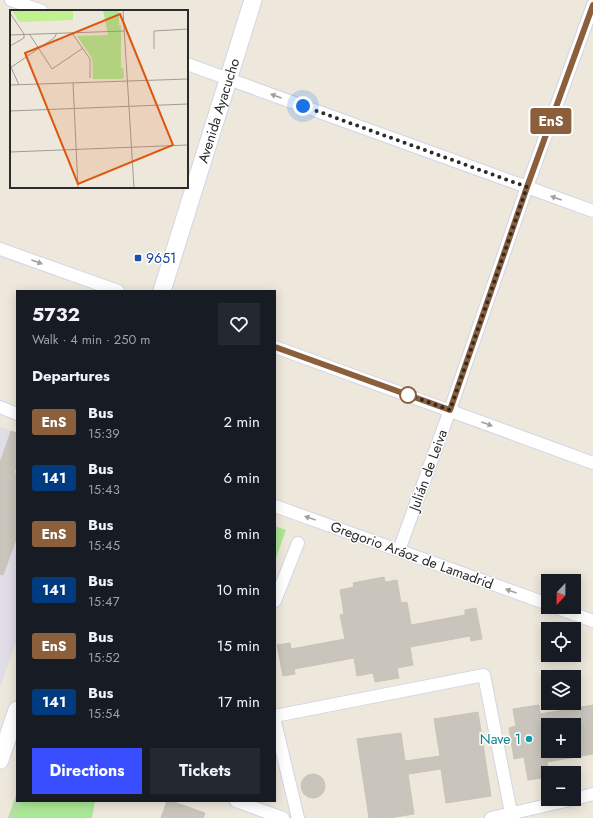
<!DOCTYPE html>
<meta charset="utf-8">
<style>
body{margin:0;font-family:Jost,sans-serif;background:#242831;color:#f1f3f6;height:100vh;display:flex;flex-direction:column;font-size:15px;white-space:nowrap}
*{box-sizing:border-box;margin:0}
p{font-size:13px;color:#9ea1a6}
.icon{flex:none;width:22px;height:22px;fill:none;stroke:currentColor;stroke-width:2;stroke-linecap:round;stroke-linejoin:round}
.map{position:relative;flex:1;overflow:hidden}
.panel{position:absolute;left:16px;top:290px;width:260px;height:512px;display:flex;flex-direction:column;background:#171b24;border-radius:0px;box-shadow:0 2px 10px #0003}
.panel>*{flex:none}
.badge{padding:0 8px;border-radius:3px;font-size:14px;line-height:26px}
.needle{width:26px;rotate:202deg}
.buttons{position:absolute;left:541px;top:574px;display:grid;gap:8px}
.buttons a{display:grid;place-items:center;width:40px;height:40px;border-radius:0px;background:#171b24;box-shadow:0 2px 10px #0003;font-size:20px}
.you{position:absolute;width:20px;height:20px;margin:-10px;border:3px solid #fff;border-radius:50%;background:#1a73e8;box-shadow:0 0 0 6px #1a73e833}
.map>.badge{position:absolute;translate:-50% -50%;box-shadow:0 0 0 2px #fff}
h2{padding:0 16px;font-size:15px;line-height:36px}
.round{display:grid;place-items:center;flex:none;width:42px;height:42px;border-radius:0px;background:#242831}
.summary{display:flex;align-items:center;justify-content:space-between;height:68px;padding:0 16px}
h1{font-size:19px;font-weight:700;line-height:30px}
.cta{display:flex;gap:8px;margin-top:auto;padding:8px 16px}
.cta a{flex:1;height:46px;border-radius:0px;background:#384eff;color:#fff;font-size:16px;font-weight:700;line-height:46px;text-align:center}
.cta a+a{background:#242831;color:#f1f3f6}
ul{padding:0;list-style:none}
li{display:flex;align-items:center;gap:12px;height:56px;padding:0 16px}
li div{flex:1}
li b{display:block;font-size:15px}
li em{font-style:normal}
li .badge{min-width:44px;font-weight:700;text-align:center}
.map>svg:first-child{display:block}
.industrial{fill:#e0dde6}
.green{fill:#abe895}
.building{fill:#c9c5bc;stroke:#cac4b6;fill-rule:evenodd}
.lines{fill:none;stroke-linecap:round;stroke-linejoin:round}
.street-casing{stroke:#d1d4e5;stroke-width:14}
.secondary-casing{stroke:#d1d4e5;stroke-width:19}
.path{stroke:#ccc;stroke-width:2.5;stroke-dasharray:3 2;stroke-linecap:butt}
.street{stroke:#fff;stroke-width:12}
.secondary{stroke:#fff;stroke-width:17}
.oneway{fill:#a0a0a0}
.line-casing{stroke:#fff;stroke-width:9}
.line{stroke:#8b5e3c;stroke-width:6}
.walk{stroke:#2b2b2b;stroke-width:4;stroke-dasharray:0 7.2}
.transit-dot{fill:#1a4fb4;stroke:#fff;stroke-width:1.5}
.stop-dot{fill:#fff;stroke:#8b5e3c;stroke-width:2}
.culture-dot{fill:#0f9aa8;stroke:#fff;stroke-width:1.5}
.labels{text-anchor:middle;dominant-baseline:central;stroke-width:3;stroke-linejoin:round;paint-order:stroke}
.street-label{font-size:14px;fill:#2b2b2b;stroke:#fff}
.transit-label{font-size:14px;fill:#164399;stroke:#fff;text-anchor:start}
.culture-label{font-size:14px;fill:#0d838f;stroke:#fff;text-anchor:end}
.inset-road{fill:none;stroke:#a09c95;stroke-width:1}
.view{fill:#df570e;fill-opacity:0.15;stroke:#df570e;stroke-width:2}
.inset-edge{fill:none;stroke:#2b2b2b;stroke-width:2}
</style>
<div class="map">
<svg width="593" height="818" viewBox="0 0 593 818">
<rect width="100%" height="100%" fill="#eee8dc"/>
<!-- industrial -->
<path class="industrial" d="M0,427L17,433V640L0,687Z"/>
<!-- green -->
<g class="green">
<path d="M275,526L286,530L275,561Z"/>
<path d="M17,792V801H95L92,818H8Z"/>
</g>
<!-- building -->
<g class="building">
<path d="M11,431L17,433V464L14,473L0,468V463Z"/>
<path d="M0,468L17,474V511L0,505Z"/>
<path d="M0,505L17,511V533L0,527Z"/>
<path d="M0,527L17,533V536L3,575L0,574Z"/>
<path d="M384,577L385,582L397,580L401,603L407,602L411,625L465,615V610L476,608L482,639L471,641L470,636L410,647L413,665L397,668L399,678L375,682L373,673L357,676L354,658L294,669L295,674L283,676L277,645L290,643L291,649L345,639L340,615L344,614L340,590L354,587L353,583Z"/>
<path d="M539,705L540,714L593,705V754L547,762L549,773H548V777L528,780L524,757L514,759L509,728L516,726L513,709ZM548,725H574V751H548Z"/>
<path d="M478,712L491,796L446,803L441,769L408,774L414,814L389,818H369L357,739L401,733L405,761L440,756L434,719Z"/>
<circle cx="313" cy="786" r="12"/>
<path d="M167,801H171L205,813L203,818H161Z"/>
</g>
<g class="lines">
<defs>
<g id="street">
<path d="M11,0L42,11"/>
<path d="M187,64L593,211"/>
<path d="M0,249L118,291"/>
<path d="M275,347L593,463"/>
<path d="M0,407L17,414"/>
<path d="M275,506L548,604"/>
<path d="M399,550L450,410L527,187L593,5"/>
<path d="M275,601L298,543"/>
<path d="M555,607L593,621"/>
<path d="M275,716L484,675L512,818"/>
<path d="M275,722L298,818"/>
<path d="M574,799L593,794"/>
<path d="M236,801L283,818"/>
<path d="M491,818L574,799"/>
</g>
<g id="secondary">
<path id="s1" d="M162,291L253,0"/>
<path d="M0,760L17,710"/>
</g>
</defs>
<!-- street casing -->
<use href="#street" class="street-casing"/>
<!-- secondary casing -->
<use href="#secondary" class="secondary-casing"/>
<!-- path -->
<path class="path" d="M12,818L18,801"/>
<!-- street -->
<use href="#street" class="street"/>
<!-- secondary -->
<use href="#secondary" class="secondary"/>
</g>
<!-- one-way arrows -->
<defs><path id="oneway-solid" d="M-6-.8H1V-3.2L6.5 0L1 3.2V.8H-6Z"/></defs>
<g class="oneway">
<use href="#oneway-solid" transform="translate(276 96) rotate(-160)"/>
<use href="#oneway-solid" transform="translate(556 198) rotate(-160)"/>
<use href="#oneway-solid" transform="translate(37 262) rotate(20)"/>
<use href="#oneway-solid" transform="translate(487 424) rotate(20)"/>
<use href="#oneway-solid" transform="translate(310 518) rotate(-161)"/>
<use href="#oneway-solid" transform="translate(511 591) rotate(-160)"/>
</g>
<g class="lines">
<defs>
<path id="line" d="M275,347L450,410L527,187L593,5"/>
</defs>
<!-- line casing -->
<use href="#line" class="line-casing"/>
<!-- line -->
<use href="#line" class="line"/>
<!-- walk -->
<path class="walk" d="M303,106L527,187L450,410L406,394L408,395"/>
</g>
<!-- markers -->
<rect class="transit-dot" x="134" y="254" width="8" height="8" rx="2"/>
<circle class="stop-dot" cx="408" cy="395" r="8"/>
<circle class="culture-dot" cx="529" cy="739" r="4"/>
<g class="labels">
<!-- street labels -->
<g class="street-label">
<text stroke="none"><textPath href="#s1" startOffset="189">Avenida Ayacucho</textPath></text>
<text transform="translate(428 470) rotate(-70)">Julián de Leiva</text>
<text transform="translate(412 555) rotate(20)">Gregorio Aráoz de Lamadrid</text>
</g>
<!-- transit labels -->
<g class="transit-label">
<text x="146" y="258">9651</text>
</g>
<!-- culture labels -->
<g class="culture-label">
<text x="521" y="739">Nave 1</text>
</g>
</g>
<!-- overview -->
<g transform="translate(10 10)">
<rect width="178" height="178" fill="#eee8dc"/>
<path d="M93,0H109V15H111V58H113L114,67L112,69H83L82,48L67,26L98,25Z" fill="#abe895"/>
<path d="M2,0H63V10L9,12Z" fill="#c0f090"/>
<path class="inset-road" d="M113,0L124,178M0,3L14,24M62,23L80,49V68M0,25L114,21M20,25L42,59L73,38M0,36L14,28V25M144,39V21L178,19M0,55L9,75M0,58L44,28L47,23M63,73L68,178M0,75L178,69M0,101L178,94M0,142L178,135"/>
<path class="view" d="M110,4L163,135L68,174L15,43Z"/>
<rect width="178" height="178" class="inset-edge"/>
</g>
</svg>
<div class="buttons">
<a><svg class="needle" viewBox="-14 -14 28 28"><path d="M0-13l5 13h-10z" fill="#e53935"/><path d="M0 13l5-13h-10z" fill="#9ea1a6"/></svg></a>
<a><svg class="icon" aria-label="locate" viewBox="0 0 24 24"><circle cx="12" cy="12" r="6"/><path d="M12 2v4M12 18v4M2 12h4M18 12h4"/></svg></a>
<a><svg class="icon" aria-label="layers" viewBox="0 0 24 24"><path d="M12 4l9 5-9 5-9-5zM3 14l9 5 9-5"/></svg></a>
<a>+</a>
<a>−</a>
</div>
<div class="you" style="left:303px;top:106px"></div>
<b class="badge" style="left:551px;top:121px;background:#8b5e3c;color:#fff">EnS</b>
<section class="panel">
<div class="summary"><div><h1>5732</h1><p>Walk · 4 min · 250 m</p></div><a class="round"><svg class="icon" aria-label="heart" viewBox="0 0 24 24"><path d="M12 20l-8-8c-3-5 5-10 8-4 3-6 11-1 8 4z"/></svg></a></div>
<h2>Departures</h2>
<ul>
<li><span class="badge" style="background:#8b5e3c;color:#fff">EnS</span><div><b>Bus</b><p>15:39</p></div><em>2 min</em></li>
<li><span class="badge" style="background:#003b80;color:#fff">141</span><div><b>Bus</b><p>15:43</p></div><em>6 min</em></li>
<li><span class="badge" style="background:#8b5e3c;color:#fff">EnS</span><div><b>Bus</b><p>15:45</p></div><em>8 min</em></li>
<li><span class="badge" style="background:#003b80;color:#fff">141</span><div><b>Bus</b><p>15:47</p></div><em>10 min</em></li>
<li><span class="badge" style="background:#8b5e3c;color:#fff">EnS</span><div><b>Bus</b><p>15:52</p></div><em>15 min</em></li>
<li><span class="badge" style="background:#003b80;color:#fff">141</span><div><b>Bus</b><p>15:54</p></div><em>17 min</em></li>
</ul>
<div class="cta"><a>Directions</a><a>Tickets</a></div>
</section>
</div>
